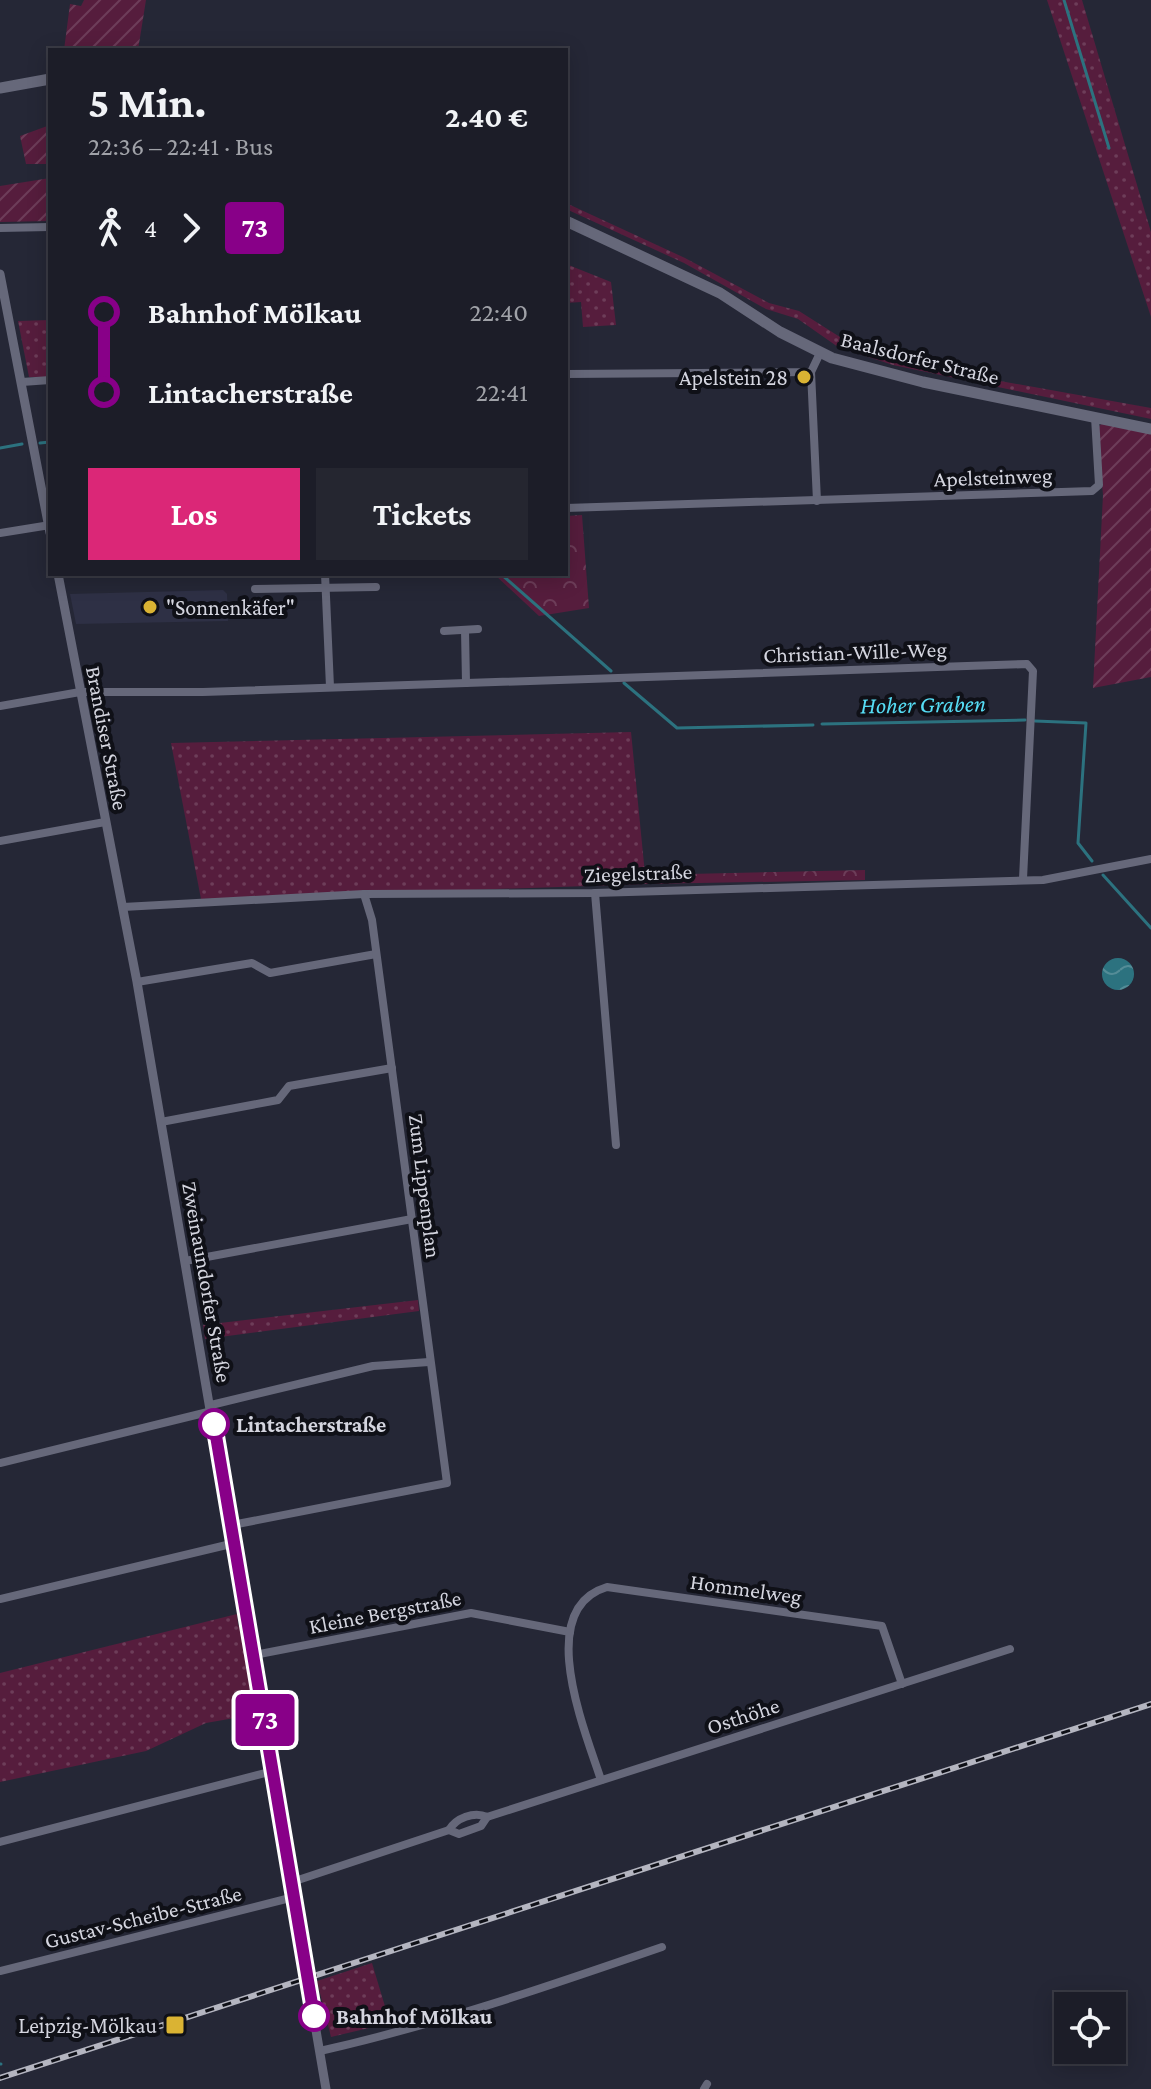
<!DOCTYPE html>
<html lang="de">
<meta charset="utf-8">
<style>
body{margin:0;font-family:"Crimson Pro",serif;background:#252630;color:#f1f3f6;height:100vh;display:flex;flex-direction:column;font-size:30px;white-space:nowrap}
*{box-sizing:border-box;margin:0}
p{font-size:26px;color:#a0a2a8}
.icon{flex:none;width:44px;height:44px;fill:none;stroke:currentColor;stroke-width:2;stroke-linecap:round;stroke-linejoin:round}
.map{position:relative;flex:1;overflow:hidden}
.drawer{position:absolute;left:48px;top:48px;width:520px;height:528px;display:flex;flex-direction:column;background:#1c1d28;border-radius:0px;box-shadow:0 4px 20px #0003,0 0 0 2px #3a3b45}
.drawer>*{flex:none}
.badge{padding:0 16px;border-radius:6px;font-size:28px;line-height:52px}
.controls{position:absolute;left:1054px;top:1992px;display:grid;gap:16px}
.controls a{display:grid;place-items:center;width:72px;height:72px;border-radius:0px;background:#1c1d28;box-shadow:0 4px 20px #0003,0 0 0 2px #3a3b45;font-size:40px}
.map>.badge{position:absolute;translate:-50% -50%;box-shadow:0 0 0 4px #fff}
.legs{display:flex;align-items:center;gap:12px;height:88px;padding:0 40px;font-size:26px}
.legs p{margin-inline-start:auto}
.summary{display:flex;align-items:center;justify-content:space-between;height:136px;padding:0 40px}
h1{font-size:44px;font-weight:700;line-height:60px}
.button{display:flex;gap:16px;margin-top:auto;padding:16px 40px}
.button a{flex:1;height:92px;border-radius:0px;background:#db2777;color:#fff;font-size:32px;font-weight:700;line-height:92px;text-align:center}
.button a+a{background:#252630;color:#f1f3f6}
ul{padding:0 40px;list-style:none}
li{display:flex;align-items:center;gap:28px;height:80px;font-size:30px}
li i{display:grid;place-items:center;width:12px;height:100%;margin:0 10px;background:currentColor}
li i::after{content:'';width:20px;height:20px;margin:-10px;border:6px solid;border-radius:50%;background:#1c1d28}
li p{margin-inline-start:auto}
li:first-child i{background:linear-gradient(#0000 50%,currentColor 0)}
li:last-child i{background:linear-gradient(currentColor 50%,#0000 0)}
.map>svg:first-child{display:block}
.built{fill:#2e3045}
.grass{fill:url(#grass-dots)}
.forest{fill:url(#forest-crowns)}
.garden{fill:url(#garden-furrows)}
.water{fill:url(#water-waves)}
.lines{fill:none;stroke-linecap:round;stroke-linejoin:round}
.stream{stroke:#2c727f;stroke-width:3}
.minor{stroke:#66687a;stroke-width:8}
.tertiary{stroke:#66687a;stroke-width:9}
.secondary{stroke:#66687a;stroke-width:11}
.rail-casing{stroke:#b4b5c0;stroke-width:6}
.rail{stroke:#0f1017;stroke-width:3;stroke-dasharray:9;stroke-linecap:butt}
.line-1-casing{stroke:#fff;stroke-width:18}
.line-1{stroke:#808;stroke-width:12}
.poi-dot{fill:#dab333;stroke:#0f1017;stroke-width:3}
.stop-1-dot{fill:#fff;stroke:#808;stroke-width:4}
.labels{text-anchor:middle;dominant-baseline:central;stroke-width:8;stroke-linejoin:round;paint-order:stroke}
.street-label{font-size:22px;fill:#d4d5df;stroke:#0f1017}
.poi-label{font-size:22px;fill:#d4d5df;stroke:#0f1017;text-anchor:end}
.stop-label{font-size:22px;font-weight:bold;fill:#d4d5df;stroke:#0f1017;text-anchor:start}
.water-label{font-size:24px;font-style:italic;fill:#56ddf5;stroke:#0f1017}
</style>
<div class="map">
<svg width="1151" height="2089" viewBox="0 0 1151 2089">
<defs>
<pattern id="grass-dots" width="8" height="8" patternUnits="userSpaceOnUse" patternTransform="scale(2)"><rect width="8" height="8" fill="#561d3d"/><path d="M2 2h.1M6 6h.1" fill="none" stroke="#6d3d59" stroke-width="1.8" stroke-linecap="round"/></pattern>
<pattern id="forest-crowns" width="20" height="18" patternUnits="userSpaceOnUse" patternTransform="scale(2)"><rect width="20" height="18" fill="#561d3d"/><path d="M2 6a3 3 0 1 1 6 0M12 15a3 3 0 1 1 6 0" fill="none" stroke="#6d3d59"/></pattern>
<pattern id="garden-furrows" width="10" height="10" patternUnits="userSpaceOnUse" patternTransform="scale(2)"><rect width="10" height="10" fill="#561d3d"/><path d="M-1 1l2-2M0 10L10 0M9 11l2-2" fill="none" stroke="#6d3d59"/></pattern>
<pattern id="water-waves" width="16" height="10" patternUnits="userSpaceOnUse" patternTransform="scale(2)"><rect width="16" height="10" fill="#2c727f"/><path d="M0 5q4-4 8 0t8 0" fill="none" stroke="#548c97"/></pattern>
</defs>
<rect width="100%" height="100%" fill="#252736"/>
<!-- built -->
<path class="built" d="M223,590L227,594L228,621L76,624L70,594Z"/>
<!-- grass -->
<g class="grass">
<path d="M1047,0H1082L1151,232V317Z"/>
<path d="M566,203L685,258L769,303L799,311L862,351L978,377L1151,408V419L893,365L838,347L798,319L766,309L684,263L566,209Z"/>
<path d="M566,264L611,282L616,325L583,327L581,302L566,303Z"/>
<path d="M50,320V377H29L18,321Z"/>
<path d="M631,732L646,884L201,899L171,743Z"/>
<path d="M418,1300L419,1311L205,1339L203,1325Z"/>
<path d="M237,1614L238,1625L245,1633L255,1694L250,1696L252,1712L258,1714L206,1723L146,1751L0,1782V1673Z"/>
<path d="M372,1963L390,2023L331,2037L317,1981Z"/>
</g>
<!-- forest -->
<g class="forest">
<path d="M582,515L589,608L539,616L494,574H566V516Z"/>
<path d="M865,870V880L646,884L645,875Z"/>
</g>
<!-- garden -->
<g class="garden">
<path d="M84,0H146L138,50H64L70,4L81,6Z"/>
<path d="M50,125V164H26L20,136Z"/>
<path d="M50,178V221L0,222V186Z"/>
<path d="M1102,423L1151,434V677L1093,688L1103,495L1097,429Z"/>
</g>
<!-- water -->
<circle class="water" cx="1118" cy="974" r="16"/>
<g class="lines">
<!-- stream -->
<g class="stream">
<path d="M1064,0L1109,148"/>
<path d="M40,443L50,442"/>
<path d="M0,448L22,444"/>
<path d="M501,574L611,671"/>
<path d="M624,683L677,728L813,725"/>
<path d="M1035,721L1086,723L1078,843L1092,861"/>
<path d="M822,724L1025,720"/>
<path d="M1103,875L1151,928"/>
<path d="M0,2064H1"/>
</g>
<!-- minor -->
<g class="minor">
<path d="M0,228L50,227"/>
<path d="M811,372L817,501"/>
<path d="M566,374L811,372L820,353"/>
<path d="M22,382L50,380"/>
<path d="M566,508L1092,491L1099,485L1095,417"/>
<path d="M0,533L50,525"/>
<path d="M325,574L330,687"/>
<path d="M255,589L376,587"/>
<path d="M465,630L466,683"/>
<path d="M444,631L478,629"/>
<path d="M0,706L80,692H203L1027,664L1033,671L1023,879"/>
<path d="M0,841L105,822"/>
<path d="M595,893L616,1145"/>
<path d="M123,907L364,894L595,893L1043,880L1151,859"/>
<path d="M137,982L252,963L270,973L376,954"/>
<path d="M161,1122L278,1100L289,1086L392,1068"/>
<path d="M185,1261L412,1219"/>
<path d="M211,1405L373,1366L429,1362"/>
<path d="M0,1463L212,1411"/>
<path d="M232,1525L447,1483L372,920L364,894"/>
<path d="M0,1599L235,1543"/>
<path d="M254,1655L471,1613L570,1632"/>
<path d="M601,1780C586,1733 533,1609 607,1587L882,1626L902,1684"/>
<path d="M449,1830L459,1834L481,1826L487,1817"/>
<path d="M0,1842L273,1771"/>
<path d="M292,1882L449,1830C456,1818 474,1811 487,1817L1010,1649"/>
<path d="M0,1971L294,1897"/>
<path d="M320,2051C436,2025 549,1986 662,1947"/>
<path d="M704,2089L707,2084"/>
</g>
<!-- tertiary -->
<g class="tertiary">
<path d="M0,274L50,533"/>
<path d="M58,574L137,982L326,2089"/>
</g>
<!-- secondary -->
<g class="secondary">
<path d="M0,88L50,79"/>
<path d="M566,221L720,293L780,332L832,358L923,382L1151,429"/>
</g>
<defs>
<path id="rail" d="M0,2078L1151,1704"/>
</defs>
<!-- rail casing -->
<use href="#rail" class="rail-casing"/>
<!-- rail -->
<use href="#rail" class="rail"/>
</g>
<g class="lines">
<defs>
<path id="line-1" d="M214,1424L314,2016"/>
</defs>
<!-- line-1 casing -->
<use href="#line-1" class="line-1-casing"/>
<!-- line-1 -->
<use href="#line-1" class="line-1"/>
</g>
<!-- markers -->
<g class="poi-dot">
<circle cx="804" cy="377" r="8"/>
<circle cx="150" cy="607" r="8"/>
<rect x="165" y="2015" width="20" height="20" rx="4"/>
</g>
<g class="stop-1-dot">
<circle cx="214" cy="1424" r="14"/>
<circle cx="314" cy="2016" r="14"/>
</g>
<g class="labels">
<!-- street labels -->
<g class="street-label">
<text transform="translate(920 358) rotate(14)">Baalsdorfer Straße</text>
<text transform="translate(993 477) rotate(-2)">Apelsteinweg</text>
<text transform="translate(855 652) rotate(-2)">Christian-Wille-Weg</text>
<text transform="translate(107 738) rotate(79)">Brandiser Straße</text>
<text transform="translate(638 873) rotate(-2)">Ziegelstraße</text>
<text transform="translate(425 1186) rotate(83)">Zum Lippenplan</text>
<text transform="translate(207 1282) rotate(80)">Zweinaundorfer Straße</text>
<text transform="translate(746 1589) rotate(8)">Hommelweg</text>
<text transform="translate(385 1612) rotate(-11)">Kleine Bergstraße</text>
<text transform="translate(743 1716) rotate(-18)">Osthöhe</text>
<text transform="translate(143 1917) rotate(-14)">Gustav-Scheibe-Straße</text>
</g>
<!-- poi labels -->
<g class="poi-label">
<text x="788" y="377">Apelstein 28</text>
<text x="166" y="607" text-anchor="start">"Sonnenkäfer"</text>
<text x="157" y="2025">Leipzig-Mölkau</text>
</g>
<!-- stop labels -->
<g class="stop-label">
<text x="236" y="1424">Lintacherstraße</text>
<text x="336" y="2016">Bahnhof Mölkau</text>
</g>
<!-- water labels -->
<g class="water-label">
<text transform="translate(923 704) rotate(-1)">Hoher Graben</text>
</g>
</g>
</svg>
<div class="controls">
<a><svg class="icon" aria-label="locate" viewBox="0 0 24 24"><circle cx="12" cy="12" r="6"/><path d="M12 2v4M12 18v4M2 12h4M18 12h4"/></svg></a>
</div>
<b class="badge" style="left:265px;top:1720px;background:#808;color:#fff">73</b>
<section class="drawer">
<div class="summary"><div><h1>5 Min.</h1><p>22:36 – 22:41 · Bus</p></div><b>2.40 €</b></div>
<div class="legs"><svg class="icon" aria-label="walk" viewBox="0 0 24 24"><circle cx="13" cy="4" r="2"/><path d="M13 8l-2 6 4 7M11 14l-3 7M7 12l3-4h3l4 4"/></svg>4<svg class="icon" aria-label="forward" viewBox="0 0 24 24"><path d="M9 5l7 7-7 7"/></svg><b class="badge" style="background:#808;color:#fff">73</b></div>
<ul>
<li><i style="color:#808"></i><b>Bahnhof Mölkau</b><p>22:40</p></li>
<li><i style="color:#808"></i><b>Lintacherstraße</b><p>22:41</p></li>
</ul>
<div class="button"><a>Los</a><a>Tickets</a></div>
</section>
</div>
